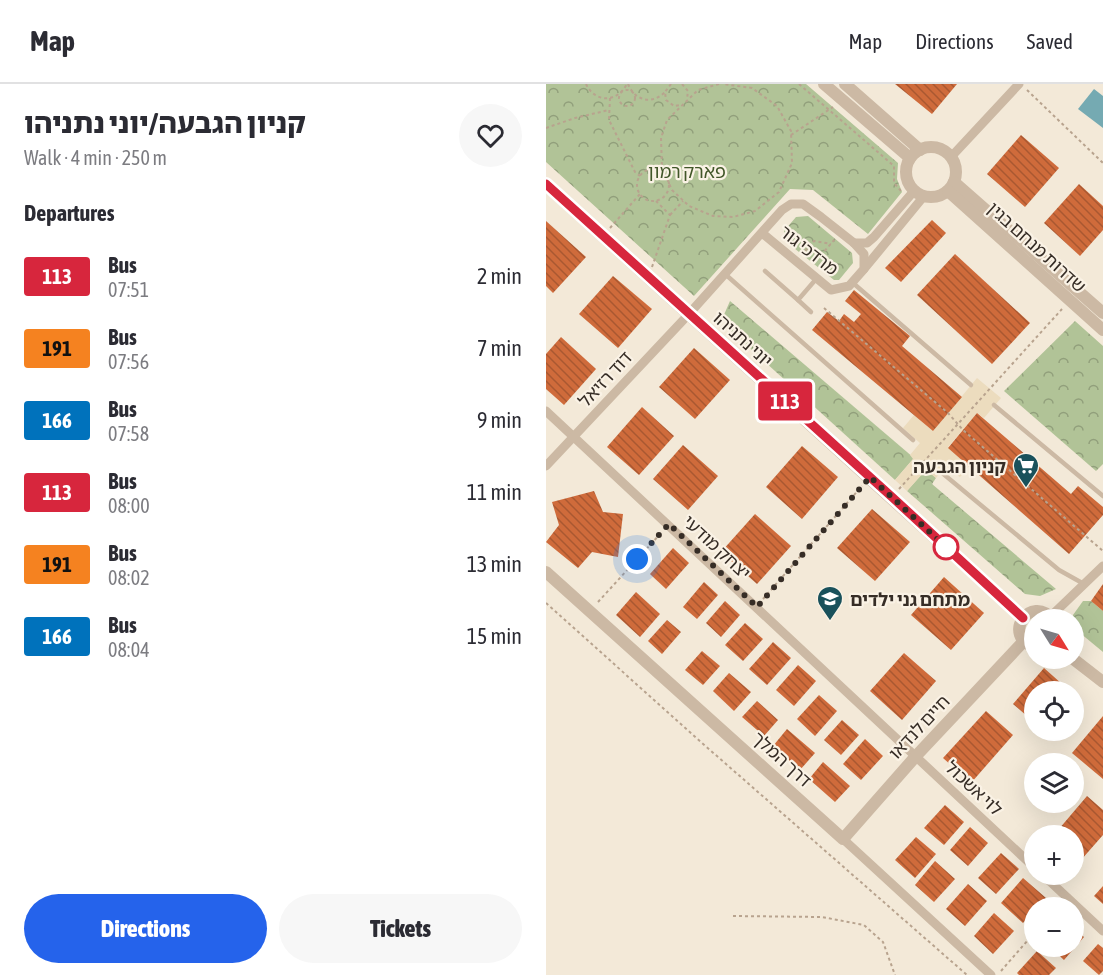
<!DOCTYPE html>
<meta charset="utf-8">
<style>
body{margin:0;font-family:"Asap Condensed","Noto Sans Hebrew",sans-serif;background:#f7f7f7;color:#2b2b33;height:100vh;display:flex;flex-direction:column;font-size:22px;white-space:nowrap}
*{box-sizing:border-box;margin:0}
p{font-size:20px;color:#7c7c81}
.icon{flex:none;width:33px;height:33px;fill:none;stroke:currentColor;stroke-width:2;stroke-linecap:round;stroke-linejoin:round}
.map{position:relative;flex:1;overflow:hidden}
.sheet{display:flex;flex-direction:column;background:#fff;width:546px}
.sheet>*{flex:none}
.badge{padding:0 12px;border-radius:4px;font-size:21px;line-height:39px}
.needle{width:39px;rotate:127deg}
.controls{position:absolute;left:478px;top:525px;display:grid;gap:12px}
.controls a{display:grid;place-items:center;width:60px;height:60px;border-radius:50%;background:#fff;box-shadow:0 6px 24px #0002;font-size:30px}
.you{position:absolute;width:30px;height:30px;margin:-15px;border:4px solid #fff;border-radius:50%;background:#1a73e8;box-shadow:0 0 0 9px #1a73e833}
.map>.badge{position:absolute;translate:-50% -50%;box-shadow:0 0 0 3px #fff}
h2{padding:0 24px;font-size:22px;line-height:54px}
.round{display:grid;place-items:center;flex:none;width:63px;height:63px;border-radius:32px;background:#f7f7f7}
.summary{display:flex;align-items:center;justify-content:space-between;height:102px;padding:0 24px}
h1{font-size:28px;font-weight:800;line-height:45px}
.primary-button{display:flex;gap:12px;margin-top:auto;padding:12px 24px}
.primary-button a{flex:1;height:69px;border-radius:36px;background:#2563eb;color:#fff;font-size:24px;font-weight:800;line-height:69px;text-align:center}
.primary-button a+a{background:#f7f7f7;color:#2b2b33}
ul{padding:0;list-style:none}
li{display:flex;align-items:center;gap:18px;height:72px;padding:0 24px}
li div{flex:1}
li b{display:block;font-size:22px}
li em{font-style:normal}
li .badge{min-width:66px;font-weight:700;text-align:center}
header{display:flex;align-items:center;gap:36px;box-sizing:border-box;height:84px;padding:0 30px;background:#fff;border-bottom:2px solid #e1e1e2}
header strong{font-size:28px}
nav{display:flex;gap:33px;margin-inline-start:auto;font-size:21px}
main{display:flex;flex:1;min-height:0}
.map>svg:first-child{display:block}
.forest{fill:url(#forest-crowns)}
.plaza{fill:#ecdcbe}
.water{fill:#75aab2}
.building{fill:url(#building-back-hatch)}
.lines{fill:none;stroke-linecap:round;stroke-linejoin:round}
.path{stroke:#b8a38e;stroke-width:2;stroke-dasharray:3 3;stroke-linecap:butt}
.service{stroke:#ccb9a4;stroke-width:4.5}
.minor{stroke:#ccb9a4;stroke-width:9}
.tertiary{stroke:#ccb9a4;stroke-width:12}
.line-casing{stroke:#fff;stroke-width:14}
.line{stroke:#d7263d;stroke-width:9}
.walk{stroke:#362d26;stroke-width:6;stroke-dasharray:0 10.8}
.stop-dot{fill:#fff;stroke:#d7263d;stroke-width:3}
.labels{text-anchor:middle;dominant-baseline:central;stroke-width:4.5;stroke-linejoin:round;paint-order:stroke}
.park-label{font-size:18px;fill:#415628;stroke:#faf2e5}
.street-label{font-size:18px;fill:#362d26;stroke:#faf2e5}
.poi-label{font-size:18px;font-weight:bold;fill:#362d26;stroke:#faf2e5;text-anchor:end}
</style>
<header>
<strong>Map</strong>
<nav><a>Map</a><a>Directions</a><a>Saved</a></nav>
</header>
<main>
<section class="sheet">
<div class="summary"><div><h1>קניון הגבעה/יוני נתניהו</h1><p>Walk · 4 min · 250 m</p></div><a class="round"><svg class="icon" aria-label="heart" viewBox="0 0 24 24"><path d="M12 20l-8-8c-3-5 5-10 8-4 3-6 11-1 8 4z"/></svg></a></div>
<h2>Departures</h2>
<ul>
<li><span class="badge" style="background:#d7263d;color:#fff">113</span><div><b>Bus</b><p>07:51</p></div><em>2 min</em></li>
<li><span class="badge" style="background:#f58220;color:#111">191</span><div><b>Bus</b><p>07:56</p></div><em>7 min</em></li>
<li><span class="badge" style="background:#0072bc;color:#fff">166</span><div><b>Bus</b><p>07:58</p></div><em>9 min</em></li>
<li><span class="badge" style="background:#d7263d;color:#fff">113</span><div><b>Bus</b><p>08:00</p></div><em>11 min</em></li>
<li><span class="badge" style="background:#f58220;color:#111">191</span><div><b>Bus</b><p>08:02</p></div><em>13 min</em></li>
<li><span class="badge" style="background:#0072bc;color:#fff">166</span><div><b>Bus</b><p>08:04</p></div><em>15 min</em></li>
</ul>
<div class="primary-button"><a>Directions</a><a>Tickets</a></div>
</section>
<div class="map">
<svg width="557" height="891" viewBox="0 0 557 891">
<defs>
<pattern id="forest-crowns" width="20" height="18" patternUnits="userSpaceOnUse" patternTransform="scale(1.5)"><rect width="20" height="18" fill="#b1c397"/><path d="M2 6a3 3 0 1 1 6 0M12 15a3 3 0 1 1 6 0" fill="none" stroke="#919f7b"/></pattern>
<pattern id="building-back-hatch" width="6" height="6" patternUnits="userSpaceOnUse" patternTransform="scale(1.5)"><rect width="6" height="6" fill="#cf6b3b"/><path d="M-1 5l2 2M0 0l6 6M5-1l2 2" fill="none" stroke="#a95831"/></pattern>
</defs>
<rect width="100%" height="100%" fill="#f3e9d8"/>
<!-- forest -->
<g class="forest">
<path d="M0,0H260L352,79L351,95L356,108L322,150L267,106L244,105L148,212L0,78Z"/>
<path d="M262,132L306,169L307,179L293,196H288L238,156V147L250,133Z"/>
<path d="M184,217L368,374L349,396L186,248L177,233Z"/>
<path d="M529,237L557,262V380L550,387L458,307Z"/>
<path d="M380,385L390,394L386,400L510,505L494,512L479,510L361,407Z"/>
<path d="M537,517H545L557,527V568L528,544L527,531Z"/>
</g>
<!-- plaza -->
<path class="plaza" d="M431,294L455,314L438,334L431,329L402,363L423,382L414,393L400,382L390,394L380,386L361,407L349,396L367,375L364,371L374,359L357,344L368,331L387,347Z"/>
<!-- water -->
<path class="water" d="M548,5L557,12V44L532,25Z"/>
<!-- building -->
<g class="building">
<path d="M349,0H411L386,30Z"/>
<path d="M475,51L513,84L479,123L441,90Z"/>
<path d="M533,100L557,122V146L534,172L498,139Z"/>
<path d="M386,136L400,149L355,198L339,184Z"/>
<path d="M0,137L40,173L7,209L0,202Z"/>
<path d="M409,170L484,239L446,280L371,211Z"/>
<path d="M67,192L106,225L72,264L33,230Z"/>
<path d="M308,206L364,252L356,262L416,313L387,347L266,246L281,228L293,237L298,230L308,238L315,230L299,217Z"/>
<path d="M15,253L50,285L18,321L0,305V270Z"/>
<path d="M148,264L184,296L149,335L113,303Z"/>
<path d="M96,323L128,352L93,391L61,363Z"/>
<path d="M431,329L525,410L532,402L557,423V431L523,470L402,364Z"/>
<path d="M137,361L172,392L142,426L107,395Z"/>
<path d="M256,362L292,393L256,435L220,403Z"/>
<path d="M48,407L57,428L77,430L72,473L46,468L32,484L0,458L13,441L6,418Z"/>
<path d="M326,425L364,458L329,497L291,464Z"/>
<path d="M209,430L245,462L211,500L175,468Z"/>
<path d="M127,464L143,479L120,505L104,490Z"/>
<path d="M398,493L438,529L405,566L365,531Z"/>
<path d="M158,498L172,511L151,535L137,523Z"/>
<path d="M557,500V527L545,517Z"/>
<path d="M90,508L114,530L94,553L70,531Z"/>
<path d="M179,517L194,531L175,553L160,539Z"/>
<path d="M121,536L135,548L116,570L102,557Z"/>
<path d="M199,539L217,555L197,577L179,561Z"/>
<path d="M227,558L245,574L221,601L203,585Z"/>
<path d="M156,567L174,582L157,601L139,586Z"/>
<path d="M358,569L390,597L356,636L324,607Z"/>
<path d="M252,581L270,597L248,622L230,606Z"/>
<path d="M498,584L525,608H489V639L467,620Z"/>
<path d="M183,589L205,608L188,627L167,607Z"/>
<path d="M273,611L291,627L269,652L251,635Z"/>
<path d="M211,617L232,636L218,652L196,633Z"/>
<path d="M440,627L467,651L425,699L397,674Z"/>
<path d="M557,632V695L526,669Z"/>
<path d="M296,636L313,651L295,671L278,656Z"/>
<path d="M241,645L269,669L254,686L227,662Z"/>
<path d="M319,655L337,672L315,696L297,680Z"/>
<path d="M277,678L304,702L289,718L263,695Z"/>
<path d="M541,712L557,726V751L528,784V752H507Z"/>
<path d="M399,721L418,738L398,761L378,744Z"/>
<path d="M424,743L442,759L422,782L404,766Z"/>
<path d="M370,753L390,770L369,794L349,776Z"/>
<path d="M455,769L473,785L450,810L432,794Z"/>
<path d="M389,777L409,795L388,818L369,801Z"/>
<path d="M477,794L500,814L489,824V826L477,839L455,819Z"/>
<path d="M422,800L441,817L419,842L400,825Z"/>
<path d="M557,802V820L548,812Z"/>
<path d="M448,829L468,847L447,870L428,852Z"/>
<path d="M528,845L538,853L518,876L503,862H528Z"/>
<path d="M552,860L557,864V887L553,891L537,877Z"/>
<path d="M491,867L510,884L503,891H473L471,889Z"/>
</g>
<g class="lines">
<!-- path -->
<g class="path">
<path d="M40,0C49,19 71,19 81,0"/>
<path d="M82,0C89,17 106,21 119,8"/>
<path d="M125,0L119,8L120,16L128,22L135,21"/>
<path d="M136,0L142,7L141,15"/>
<path d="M173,0L152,6L121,36L115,54L116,84L126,106L143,122L167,132L187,133L209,127L233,108L246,79L245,47L231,22L206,4L177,0"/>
<path d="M253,0L348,82V99L355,107"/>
<path d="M481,6L557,79"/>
<circle cx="81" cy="14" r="8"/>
<path d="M64,14L63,36L89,88L94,92"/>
<path d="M0,44L29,34L63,26"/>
<path d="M245,51L287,23"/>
<circle cx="107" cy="101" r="16"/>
<path d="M124,131L137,117"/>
<path d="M64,144L94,110"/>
<path d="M259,167L268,157L285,160"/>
<path d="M257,170L259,168L276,170L289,155"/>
<path d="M106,183L124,131L110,117"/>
<path d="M278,224L402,329L417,346L557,467"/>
<path d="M353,405L516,225"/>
<path d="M217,515L316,402"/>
<path d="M52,518L115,449"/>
<path d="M0,519L156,659L421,891"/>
<path d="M187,832L276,833L318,841L337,858L349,891"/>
<path d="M455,887L489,848"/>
</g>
<!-- service -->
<g class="service">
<path d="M219,187L252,216"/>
<path d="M179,190L367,356"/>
<path d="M307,199L425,301"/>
<path d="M265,228L252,216L271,194"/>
<path d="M448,321L557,412"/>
<path d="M395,388L513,486L538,500"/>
</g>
<!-- minor -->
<g class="minor">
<path d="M405,73L473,0"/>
<path d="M308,159H321L328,153L368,107"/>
<path d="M318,185L378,112"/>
<path d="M0,327L489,784"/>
<path d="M0,382L142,231L236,126L245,120H257L275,133L308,159L318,170V185L303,202L285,206L216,149"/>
<path d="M505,532L557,482"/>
<path d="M297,755L445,891"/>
<path d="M496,790L557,847"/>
</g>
<!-- tertiary -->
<g class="tertiary">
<path d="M278,0L364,74"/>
<path d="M299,0L374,66"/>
<circle cx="385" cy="88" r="25"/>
<path d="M408,98L557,229"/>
<path d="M0,101L477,534"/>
<path d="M402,107L557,246"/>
<path d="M0,488L297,755L370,672L478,557"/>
<path d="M489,563C454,553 485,508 507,536"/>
<path d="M526,574L557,598"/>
</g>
</g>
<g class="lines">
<defs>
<path id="line" d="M0,100L346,413L477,534"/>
</defs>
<!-- line casing -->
<use href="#line" class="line-casing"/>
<!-- line -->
<use href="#line" class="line"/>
<!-- walk -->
<path class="walk" d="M91,475L123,440L211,523L324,393L400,463"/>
</g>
<!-- icons -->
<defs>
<symbol id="supermarket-pin" viewBox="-11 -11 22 30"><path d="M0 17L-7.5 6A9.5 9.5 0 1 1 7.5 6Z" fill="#19515b" stroke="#faf2e5"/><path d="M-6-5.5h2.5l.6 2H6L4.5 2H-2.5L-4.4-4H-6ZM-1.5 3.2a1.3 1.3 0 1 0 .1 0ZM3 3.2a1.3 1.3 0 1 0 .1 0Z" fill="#fff"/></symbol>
<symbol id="school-pin" viewBox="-11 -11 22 30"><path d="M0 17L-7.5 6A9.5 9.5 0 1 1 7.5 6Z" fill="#19515b" stroke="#faf2e5"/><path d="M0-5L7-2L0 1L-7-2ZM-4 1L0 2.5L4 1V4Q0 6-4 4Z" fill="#fff"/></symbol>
</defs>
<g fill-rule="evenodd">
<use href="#supermarket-pin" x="465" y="367" width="30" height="40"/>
<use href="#school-pin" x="269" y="500" width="30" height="40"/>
</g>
<!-- markers -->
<circle class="stop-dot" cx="400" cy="463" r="12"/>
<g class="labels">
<!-- park labels -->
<g class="park-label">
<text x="141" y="87">פארק רמון</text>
</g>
<!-- street labels -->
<g class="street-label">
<text transform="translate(491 163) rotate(42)">שדרות מנחם בגין</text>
<text transform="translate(263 166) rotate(38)">מרדכי גור</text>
<text transform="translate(197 255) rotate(42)">יוני נתניהו</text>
<text transform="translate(59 295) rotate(-47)">דוד רזיאל</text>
<text transform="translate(171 463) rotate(43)">יצחק מודעי</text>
<text transform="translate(373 643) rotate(-47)">חיים לנדאו</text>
<text transform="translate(236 675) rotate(42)">דרך המלך</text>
<text transform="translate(428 704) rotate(43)">לוי אשכול</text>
</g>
<!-- poi labels -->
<g class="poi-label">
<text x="460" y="382">קניון הגבעה</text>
<text x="304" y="515" text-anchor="start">מתחם גני ילדים</text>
</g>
</g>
</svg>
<div class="controls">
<a><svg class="needle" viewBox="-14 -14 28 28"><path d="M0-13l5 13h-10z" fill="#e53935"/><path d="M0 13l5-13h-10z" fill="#7c7c81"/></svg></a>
<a><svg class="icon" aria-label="locate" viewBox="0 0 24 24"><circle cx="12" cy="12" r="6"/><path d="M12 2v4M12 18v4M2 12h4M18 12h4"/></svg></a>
<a><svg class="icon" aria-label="layers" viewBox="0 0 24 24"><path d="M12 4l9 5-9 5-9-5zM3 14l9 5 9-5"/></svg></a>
<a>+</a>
<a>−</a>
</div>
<div class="you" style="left:91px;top:475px"></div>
<b class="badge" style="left:239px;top:317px;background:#d7263d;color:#fff">113</b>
</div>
</main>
